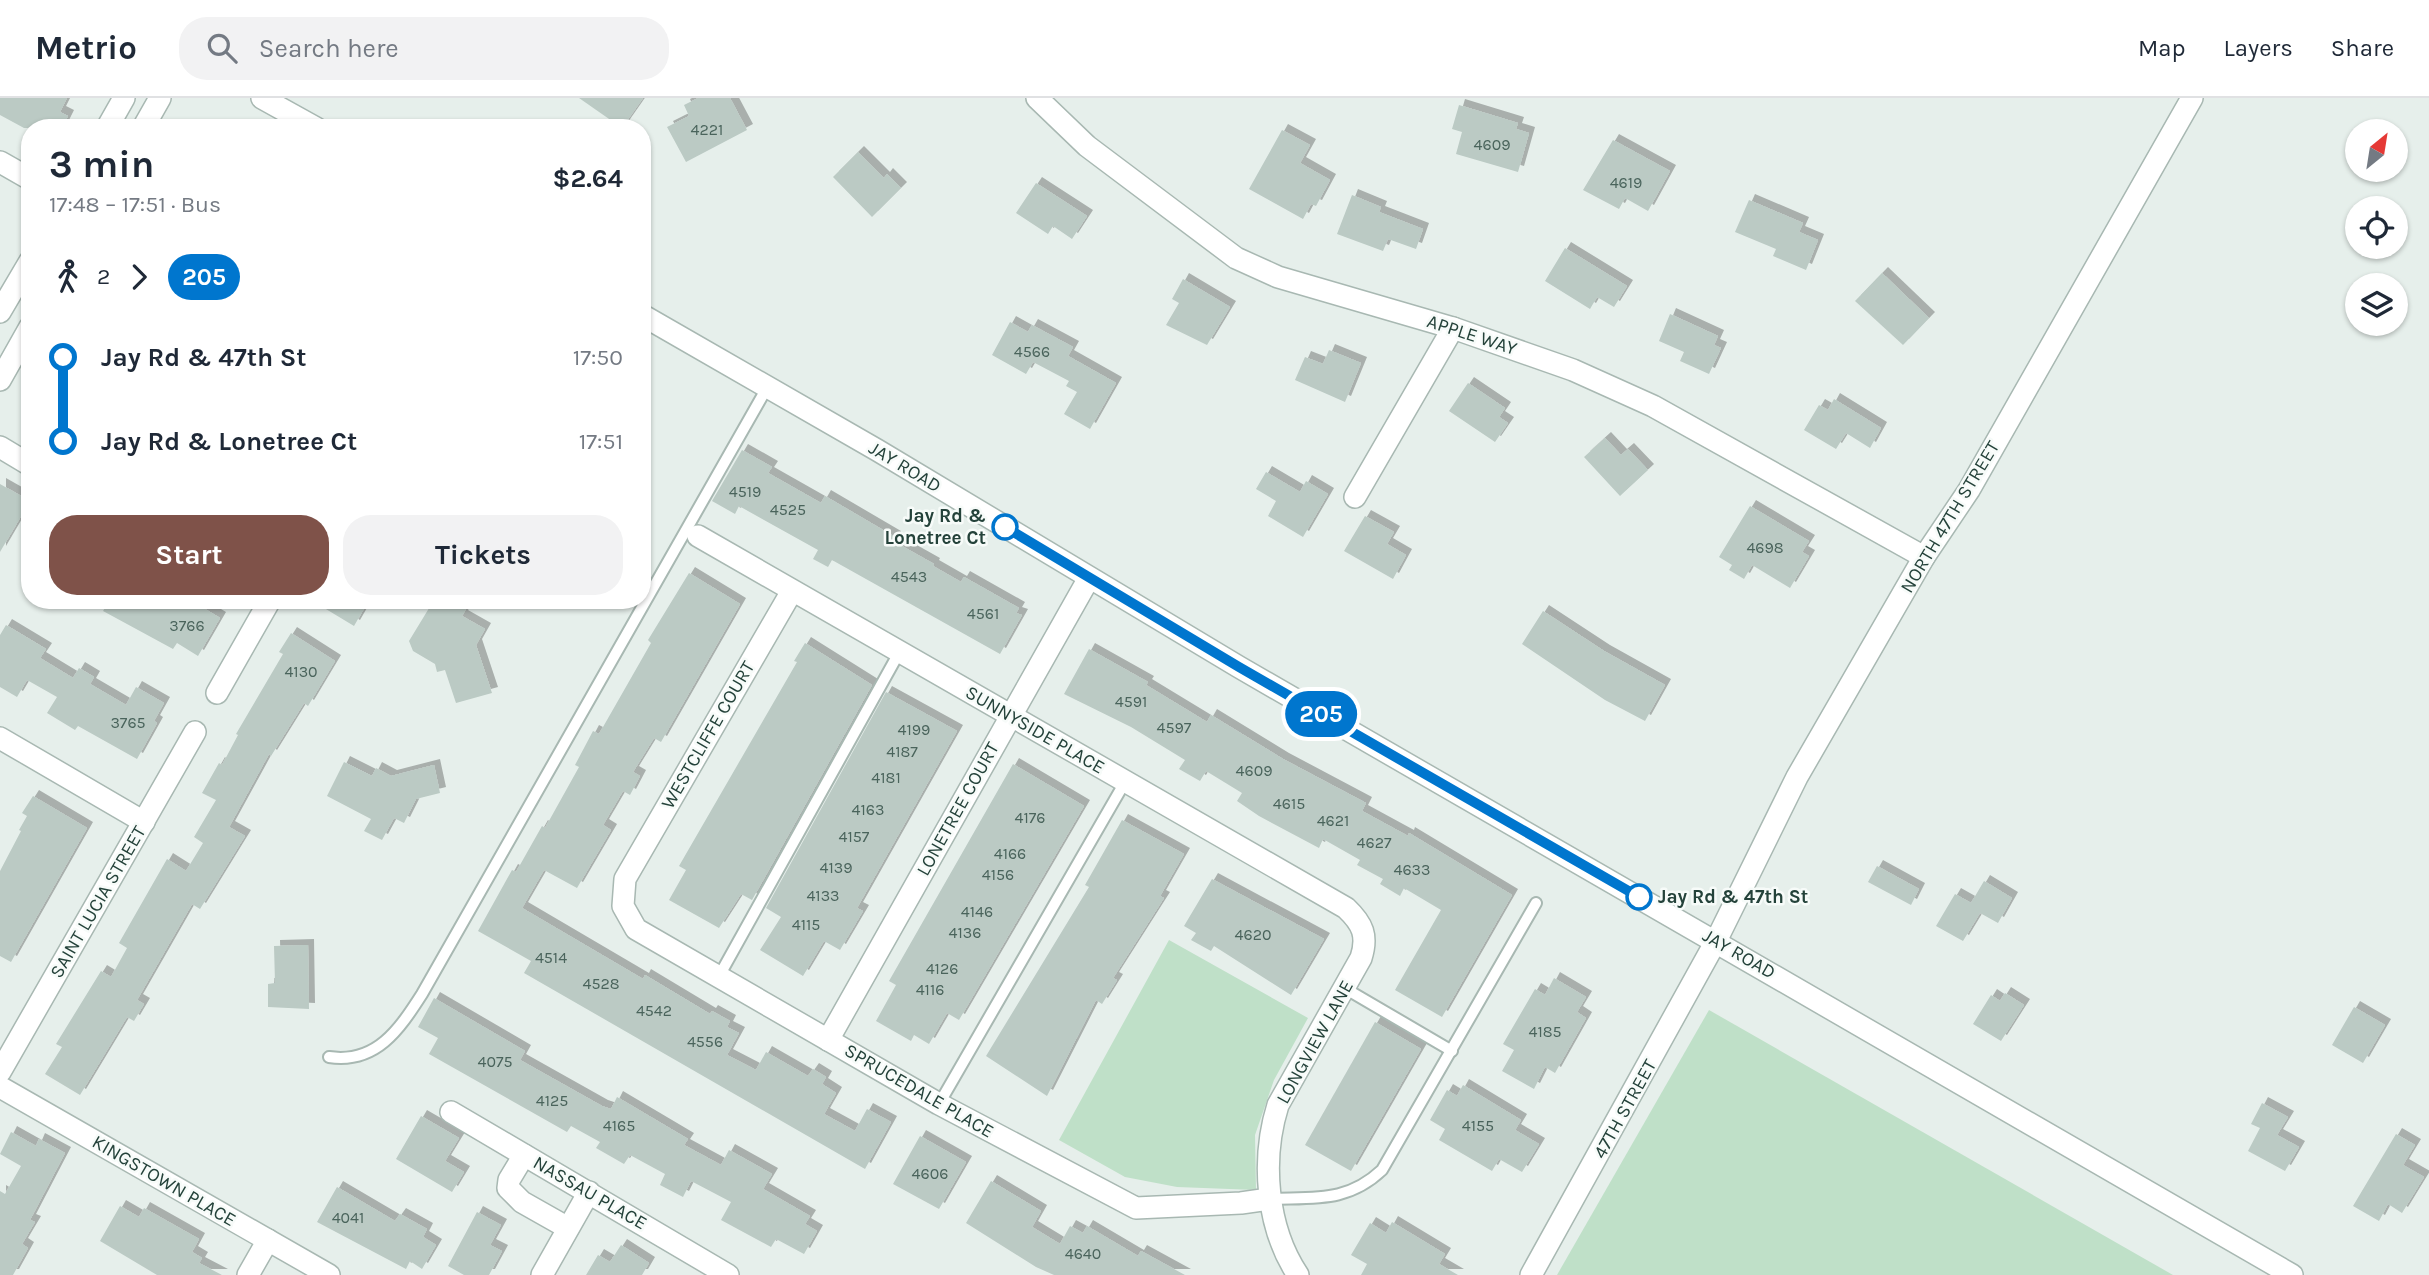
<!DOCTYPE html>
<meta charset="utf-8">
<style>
body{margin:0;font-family:Karla,sans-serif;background:#f2f2f3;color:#1f2937;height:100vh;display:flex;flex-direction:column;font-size:26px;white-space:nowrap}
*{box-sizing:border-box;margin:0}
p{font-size:23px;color:#747a83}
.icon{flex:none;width:38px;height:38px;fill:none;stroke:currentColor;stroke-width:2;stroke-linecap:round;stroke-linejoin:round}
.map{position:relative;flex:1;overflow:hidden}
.drawer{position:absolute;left:21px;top:21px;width:630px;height:490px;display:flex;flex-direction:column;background:#fff;border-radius:28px;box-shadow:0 2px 5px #0004}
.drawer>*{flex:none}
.badge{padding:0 14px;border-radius:23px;font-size:24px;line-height:46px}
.needle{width:46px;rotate:30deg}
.tools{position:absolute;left:2345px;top:21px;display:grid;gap:14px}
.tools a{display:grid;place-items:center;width:63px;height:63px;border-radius:50%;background:#fff;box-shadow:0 2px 5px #0004;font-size:35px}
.map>.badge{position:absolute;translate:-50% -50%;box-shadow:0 0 0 4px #fff}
.legs{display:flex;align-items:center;gap:10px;height:77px;padding:0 28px;font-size:23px}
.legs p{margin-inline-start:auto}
.head{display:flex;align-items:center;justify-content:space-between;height:119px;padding:0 28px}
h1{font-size:38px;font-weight:700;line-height:52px}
.cta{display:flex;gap:14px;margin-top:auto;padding:14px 28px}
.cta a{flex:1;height:80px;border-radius:28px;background:#7f5249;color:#fff;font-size:28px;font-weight:700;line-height:80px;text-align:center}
.cta a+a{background:#f2f2f3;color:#1f2937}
ul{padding:0 28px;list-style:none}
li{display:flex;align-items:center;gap:24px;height:84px;font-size:26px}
li i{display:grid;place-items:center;width:10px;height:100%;margin:0 9px;background:currentColor}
li i::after{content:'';width:18px;height:18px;margin:-9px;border:5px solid;border-radius:50%;background:#fff}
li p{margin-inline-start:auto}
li:first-child i{background:linear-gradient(#0000 50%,currentColor 0)}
li:last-child i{background:linear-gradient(currentColor 50%,#0000 0)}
header{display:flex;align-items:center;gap:42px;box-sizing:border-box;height:98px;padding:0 35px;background:#fff;border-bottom:2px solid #e0e1e3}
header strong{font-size:33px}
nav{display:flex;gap:38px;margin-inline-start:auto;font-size:24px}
.search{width:490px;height:63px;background:#f2f2f3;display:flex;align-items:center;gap:18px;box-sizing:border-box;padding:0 24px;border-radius:28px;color:#747a83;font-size:26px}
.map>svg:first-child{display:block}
.green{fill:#bfe0c8}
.building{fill:#bbcac4;filter:url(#shadow)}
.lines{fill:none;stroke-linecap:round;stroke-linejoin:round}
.service-casing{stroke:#a8b8b2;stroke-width:14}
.minor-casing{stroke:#a8b8b2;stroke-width:24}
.tertiary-casing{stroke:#a8b8b2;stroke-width:24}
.service{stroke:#fff;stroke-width:10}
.minor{stroke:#fff;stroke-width:21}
.tertiary{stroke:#fff;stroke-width:21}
.line-1-casing{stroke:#fff;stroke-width:16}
.line-1{stroke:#0076ce;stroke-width:10}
.stop-1-dot{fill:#fff;stroke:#0076ce;stroke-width:3.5}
.labels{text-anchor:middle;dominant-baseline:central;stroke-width:5;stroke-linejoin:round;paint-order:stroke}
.number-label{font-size:16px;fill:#4a645c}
.street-label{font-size:19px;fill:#24423a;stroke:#f7fbf9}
.stop-label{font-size:19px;font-weight:bold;fill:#24423a;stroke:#f7fbf9;text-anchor:end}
</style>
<header>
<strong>Metrio</strong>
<div class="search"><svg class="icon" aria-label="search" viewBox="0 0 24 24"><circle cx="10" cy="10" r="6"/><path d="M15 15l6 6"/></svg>Search here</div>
<nav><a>Map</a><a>Layers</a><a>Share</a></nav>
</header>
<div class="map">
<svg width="2429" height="1177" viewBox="0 0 2429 1177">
<defs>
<filter id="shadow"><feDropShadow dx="6" dy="-6" stdDeviation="0" flood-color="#0004"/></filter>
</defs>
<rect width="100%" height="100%" fill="#e6efeb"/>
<!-- green -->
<g class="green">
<path d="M1169,842L1308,920L1274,982L1255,1037L1256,1092L1177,1089L1125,1079L1059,1042Z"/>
<path d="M1709,912L2173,1177H1557Z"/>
</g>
<!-- building -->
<g class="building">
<path d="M0,0H67L60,14L68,18L62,30H24L0,17Z"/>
<path d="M579,0H643L622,30Z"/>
<path d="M698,0H730L747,32L686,64L667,29L689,18L684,7Z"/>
<path d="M1459,7L1518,25L1516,31L1529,35L1518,74L1456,56L1462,34L1452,31Z"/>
<path d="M1282,32L1310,47L1300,65L1330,82L1316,108L1311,106L1303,121L1249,91Z"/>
<path d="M1613,42L1670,73L1648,113L1625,100L1619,111L1583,92Z"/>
<path d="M858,54L884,80L887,76L901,90L872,119L833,79Z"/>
<path d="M1036,85L1087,118L1072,141L1053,128L1048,136L1016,115Z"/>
<path d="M1352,97L1381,109L1379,114L1423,131L1416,151L1388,141L1383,153L1337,136Z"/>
<path d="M1749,102L1803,125L1799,134L1818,142L1806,172L1773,158L1776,151L1735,134Z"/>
<path d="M1565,150L1627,188L1614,209L1597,199L1590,211L1545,183Z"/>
<path d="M1882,175L1929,220L1903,247L1855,203Z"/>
<path d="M1183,181L1230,209L1207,247L1166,227L1179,205L1172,201Z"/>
<path d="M1670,216L1718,238L1714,247L1721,250L1709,276L1680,263L1684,254L1659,243Z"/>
<path d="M1010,224L1028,234L1032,227L1073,249L1068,258L1116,285L1090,331L1064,316L1077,294L1066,288L1069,283L1033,264L1026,276L992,257Z"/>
<path d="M1329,252L1361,265L1345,304L1295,282L1305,259L1323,266Z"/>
<path d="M1468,285L1505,310L1499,319L1508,325L1495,344L1449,313Z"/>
<path d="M1834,301L1881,330L1870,350L1846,335L1836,351L1804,332L1819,307L1828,312Z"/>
<path d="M1605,340L1621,357L1628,351L1648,372L1620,398L1584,359Z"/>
<path d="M742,352L772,369L768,375L821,405L825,398L895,439L893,443L934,466L933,468L961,484L964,479L1019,510L1016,515L1022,517L1000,556L832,462L828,469L813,461L818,452L739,408L735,416L712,403Z"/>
<path d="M1266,374L1300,394L1306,383L1328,396L1303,439L1268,418L1276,403L1256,391Z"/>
<path d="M0,386L30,403L0,454Z"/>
<path d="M1750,408L1809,443L1802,454L1809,458L1790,490L1752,467L1744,481L1729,472L1732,467L1719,459Z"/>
<path d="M1365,418L1394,434L1387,446L1406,457L1393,481L1344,453Z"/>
<path d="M689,475L740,506L661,644L654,640L633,674L640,678L630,697L623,693L603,727L611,732L577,790L544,772L522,810L643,881L645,877L710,916L712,913L730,923L727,929L739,935L727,957L756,972L766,954L808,978L813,971L826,979L822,986L836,995L824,1016L855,1033L867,1011L891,1024L865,1071L524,875L531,863L478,833L512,772L516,774L542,728L545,730L579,669L575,667L593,633L599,636L651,545L648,542Z"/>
<path d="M110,502H190L220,520L198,558L177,545L173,551L103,513Z"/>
<path d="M311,502H369L354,528Z"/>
<path d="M434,502H471L462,518L485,531L476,547L492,595L456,605L445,572L437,574L435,566L413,553L409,543Z"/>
<path d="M1543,513L1604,553L1665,587L1645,623L1605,602L1522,546Z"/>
<path d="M6,527L46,551L40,560L73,580L79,570L94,579L90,586L126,607L136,589L164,605L154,623L157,625L137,661L78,628L75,632L47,615L57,599L27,582L17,599L0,589V537Z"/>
<path d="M291,535L335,563L308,608L304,605L271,658L269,656L229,729L245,738L200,811L192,806L137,902L144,906L134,923L127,919L80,997L45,976L62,949L56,946L101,873L111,879L127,850L119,845L167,761L186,773L203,745L194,739L216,702L202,695L219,665L222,667L238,637L236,636L283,556L279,554Z"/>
<path d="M805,545L872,587L752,802L741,796L719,830L669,802L686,772L679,768L797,564L794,563Z"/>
<path d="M1089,551L1148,584L1146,587L1207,624L1211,617L1283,661L1366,705L1362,713L1408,738L1409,735L1512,797L1442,919L1395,892L1441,812L1404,790L1400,798L1380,786L1383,781L1357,767L1360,762L1323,741L1319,750L1259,718L1237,703L1242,695L1206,673L1200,683L1179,671L1185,662L1131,629L1064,596Z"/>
<path d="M886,594L957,633L857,810L863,813L840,852L824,843L803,878L760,852L781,819L766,810Z"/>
<path d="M344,664L372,678L376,670L391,678L434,667L440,695L416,701L404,725L394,720L382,742L364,733L371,721L327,698Z"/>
<path d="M1013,666L1084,708L959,922L947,915L929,946L914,937L911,943L876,923L896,887L889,883Z"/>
<path d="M33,698L87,730L11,864L0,858V773L21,733L19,732L27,718L22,715Z"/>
<path d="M1122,722L1184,756L1160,798L1164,800L1113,880L1117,882L1102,906L1096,902L1047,998L986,958L1089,789L1085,787Z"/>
<path d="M1877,768L1919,791L1911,807L1868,784Z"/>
<path d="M1212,781L1324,841L1291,897L1214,848L1211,853L1191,842L1196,835L1184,828Z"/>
<path d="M1984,783L2012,800L1998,825L1980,815L1963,843L1936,828L1955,796L1971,805Z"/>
<path d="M308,847L309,911L268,909V886L275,885L274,848Z"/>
<path d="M1554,880L1586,899L1577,914L1586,920L1555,975L1545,969L1534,991L1502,973L1514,952L1503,946L1535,891L1545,897Z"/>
<path d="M2005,895L2024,907L2001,943L1973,926L1991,897L2000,903Z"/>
<path d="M434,900L525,953L520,962L602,1008L611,1011L617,999L688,1041L684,1047L721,1067L729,1052L772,1076L763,1091L810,1118L805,1126L817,1133L804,1156L776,1141L771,1149L721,1122L731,1104L691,1083L683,1099L660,1087L665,1076L630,1057L624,1066L596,1050L600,1044L571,1028L567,1034L429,956L438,940L418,929Z"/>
<path d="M2354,909L2385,927L2363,965L2332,947Z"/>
<path d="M1375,924L1421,951L1351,1073L1305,1047Z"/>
<path d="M1463,987L1521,1022L1515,1032L1539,1046L1522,1074L1499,1061L1492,1073L1439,1042L1445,1031L1430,1022L1447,992L1457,998Z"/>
<path d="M2262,1005L2288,1019L2277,1037L2299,1049L2285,1073L2248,1053L2260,1030L2251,1026Z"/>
<path d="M421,1018L459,1040L445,1063L464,1074L452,1094L396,1061Z"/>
<path d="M11,1034L36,1048L39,1041L65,1055L30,1122L35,1124L22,1146L28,1150L13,1177H0V1093L5,1096L21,1068L0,1056Z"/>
<path d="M2396,1036L2415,1047L2403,1067L2424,1079L2402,1115L2388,1106L2379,1123L2353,1108Z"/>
<path d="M920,1038L966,1064L939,1111L893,1086Z"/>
<path d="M991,1083L1041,1113L1032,1129L1060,1146L1070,1128L1083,1135L1087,1128L1138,1158L1141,1153L1185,1177H1054L1036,1169L966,1125Z"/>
<path d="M337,1089L395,1123L400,1116L427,1131L423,1139L436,1147L422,1171L410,1163L406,1171L317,1124Z"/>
<path d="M120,1108L139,1119L144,1110L199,1141L192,1154L202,1160L199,1165L222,1177H157L100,1143Z"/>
<path d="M477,1114L501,1127L490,1147L502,1153L489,1177H464L448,1168Z"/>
<path d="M1392,1124L1445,1156L1439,1166L1458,1177H1361L1367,1166L1351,1157L1370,1125L1386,1135Z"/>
<path d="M621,1147L649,1165L642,1177H586L598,1157L610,1164Z"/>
</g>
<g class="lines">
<defs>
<g id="service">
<path d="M718,880L900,553"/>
<path d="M1346,891L1452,953"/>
<path d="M329,959C376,966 399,932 422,896L768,288"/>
<path d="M939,1006L1125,684"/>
<path d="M1269,1101C1314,1099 1347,1105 1382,1072L1536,805"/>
</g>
<g id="minor">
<path d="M1037,0L1087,48L1236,160L1278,179L1453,230L1573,272L1653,308L1924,459"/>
<path d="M107,30L124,0"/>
<path d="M143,30L160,0"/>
<path d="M0,64L30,81"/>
<path d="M0,214L30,163"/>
<path d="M0,282L30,229"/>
<path d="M0,349L30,367"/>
<path d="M1355,399L1453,230"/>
<path d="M698,438L1346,810C1363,826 1368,838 1361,860L1278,1007C1261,1061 1266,1129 1298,1177"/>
<path d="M792,493L625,781L623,808L636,831L939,1006L1136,1110L1241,1105L1269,1101"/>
<path d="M217,595L270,502"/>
<path d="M0,640L144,724"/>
<path d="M1716,843L1797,679L1924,459L1969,392L2192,0"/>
<path d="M828,942L1089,480"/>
<path d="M0,974L195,634"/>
<path d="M0,989L329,1177"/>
<path d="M451,1014L728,1177"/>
<path d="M524,1057L509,1082L508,1090L522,1104L568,1130"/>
<path d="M248,1177L268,1142"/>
<path d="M542,1177L589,1094"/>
</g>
<g id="tertiary">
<path d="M262,0L316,30"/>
<path d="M642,217L877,352L1239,569L2292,1177"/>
<path d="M1531,1177L1716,843"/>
</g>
</defs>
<!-- service casing -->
<use href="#service" class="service-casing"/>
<!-- minor casing -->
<use href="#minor" class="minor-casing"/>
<!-- tertiary casing -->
<use href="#tertiary" class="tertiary-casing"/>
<!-- service -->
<use href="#service" class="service"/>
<!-- minor -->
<use href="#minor" class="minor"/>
<!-- tertiary -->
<use href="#tertiary" class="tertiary"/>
</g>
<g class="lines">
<defs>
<path id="line-1" d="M1005,429L1239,569L1639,799"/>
</defs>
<!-- line-1 casing -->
<use href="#line-1" class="line-1-casing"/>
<!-- line-1 -->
<use href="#line-1" class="line-1"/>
</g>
<!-- markers -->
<g class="stop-1-dot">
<circle cx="1005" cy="429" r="12"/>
<circle cx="1639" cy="799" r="12"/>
</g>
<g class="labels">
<!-- number labels -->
<g class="number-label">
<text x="707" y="31">4221</text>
<text x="1492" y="46">4609</text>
<text x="1626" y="84">4619</text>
<text x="1032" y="253">4566</text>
<text x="745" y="393">4519</text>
<text x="788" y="411">4525</text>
<text x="1765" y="449">4698</text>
<text x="909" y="478">4543</text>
<text x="983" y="515">4561</text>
<text x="187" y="527">3766</text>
<text x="301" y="573">4130</text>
<text x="1131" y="603">4591</text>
<text x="128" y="624">3765</text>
<text x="1174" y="629">4597</text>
<text x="914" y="631">4199</text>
<text x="902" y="653">4187</text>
<text x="1254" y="672">4609</text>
<text x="886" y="679">4181</text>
<text x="1289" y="705">4615</text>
<text x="868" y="711">4163</text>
<text x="1030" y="719">4176</text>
<text x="1333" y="722">4621</text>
<text x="854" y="738">4157</text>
<text x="1374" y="744">4627</text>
<text x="1010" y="755">4166</text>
<text x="836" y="769">4139</text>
<text x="1412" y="771">4633</text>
<text x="998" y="776">4156</text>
<text x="823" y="797">4133</text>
<text x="977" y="813">4146</text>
<text x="806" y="826">4115</text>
<text x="965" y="834">4136</text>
<text x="1253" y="836">4620</text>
<text x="551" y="859">4514</text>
<text x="942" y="870">4126</text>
<text x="601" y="885">4528</text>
<text x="930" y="891">4116</text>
<text x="654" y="912">4542</text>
<text x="1545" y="933">4185</text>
<text x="705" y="943">4556</text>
<text x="495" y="963">4075</text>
<text x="552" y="1002">4125</text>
<text x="619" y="1027">4165</text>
<text x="1478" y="1027">4155</text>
<text x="930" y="1075">4606</text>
<text x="348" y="1119">4041</text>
<text x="1083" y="1155">4640</text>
</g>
<!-- street labels -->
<g class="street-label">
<text transform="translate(1472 237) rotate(18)">APPLE WAY</text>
<text transform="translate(905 369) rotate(31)">JAY ROAD</text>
<text transform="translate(1950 419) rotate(-59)">NORTH 47TH STREET</text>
<text transform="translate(1035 632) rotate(30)">SUNNYSIDE PLACE</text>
<text transform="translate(708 637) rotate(-60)">WESTCLIFFE COURT</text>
<text transform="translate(958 711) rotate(-61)">LONETREE COURT</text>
<text transform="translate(98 804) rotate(-60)">SAINT LUCIA STREET</text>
<text transform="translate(1739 856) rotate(30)">JAY ROAD</text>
<text transform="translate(1315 944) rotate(-61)">LONGVIEW LANE</text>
<text transform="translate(919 993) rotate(30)">SPRUCEDALE PLACE</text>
<text transform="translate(1625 1011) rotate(-61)">47TH STREET</text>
<text transform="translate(164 1083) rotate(30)">KINGSTOWN PLACE</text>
<text transform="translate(590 1095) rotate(30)">NASSAU PLACE</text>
</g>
<!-- stop labels -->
<g class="stop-label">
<text x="986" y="418">Jay Rd &amp;<tspan x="986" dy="22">Lonetree Ct</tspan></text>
<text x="1658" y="799" text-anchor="start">Jay Rd &amp; 47th St</text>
</g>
</g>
</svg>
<div class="tools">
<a><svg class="needle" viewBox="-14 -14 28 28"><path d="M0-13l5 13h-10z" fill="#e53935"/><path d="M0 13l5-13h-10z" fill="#747a83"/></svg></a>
<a><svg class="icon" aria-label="locate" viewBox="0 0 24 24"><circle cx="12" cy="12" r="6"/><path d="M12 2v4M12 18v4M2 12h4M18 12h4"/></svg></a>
<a><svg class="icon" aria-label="layers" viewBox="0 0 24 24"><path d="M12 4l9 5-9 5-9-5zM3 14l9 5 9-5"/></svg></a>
</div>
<b class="badge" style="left:1321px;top:616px;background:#0076ce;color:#fff">205</b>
<section class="drawer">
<div class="head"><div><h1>3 min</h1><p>17:48 – 17:51 · Bus</p></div><b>$2.64</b></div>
<div class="legs"><svg class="icon" aria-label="walk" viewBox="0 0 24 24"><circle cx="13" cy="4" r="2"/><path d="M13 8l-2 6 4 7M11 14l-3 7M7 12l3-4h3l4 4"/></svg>2<svg class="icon" aria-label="forward" viewBox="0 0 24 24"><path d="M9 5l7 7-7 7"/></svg><b class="badge" style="background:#0076ce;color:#fff">205</b></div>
<ul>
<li><i style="color:#0076ce"></i><b>Jay Rd &amp; 47th St</b><p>17:50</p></li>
<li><i style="color:#0076ce"></i><b>Jay Rd &amp; Lonetree Ct</b><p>17:51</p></li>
</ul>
<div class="cta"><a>Start</a><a>Tickets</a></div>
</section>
</div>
